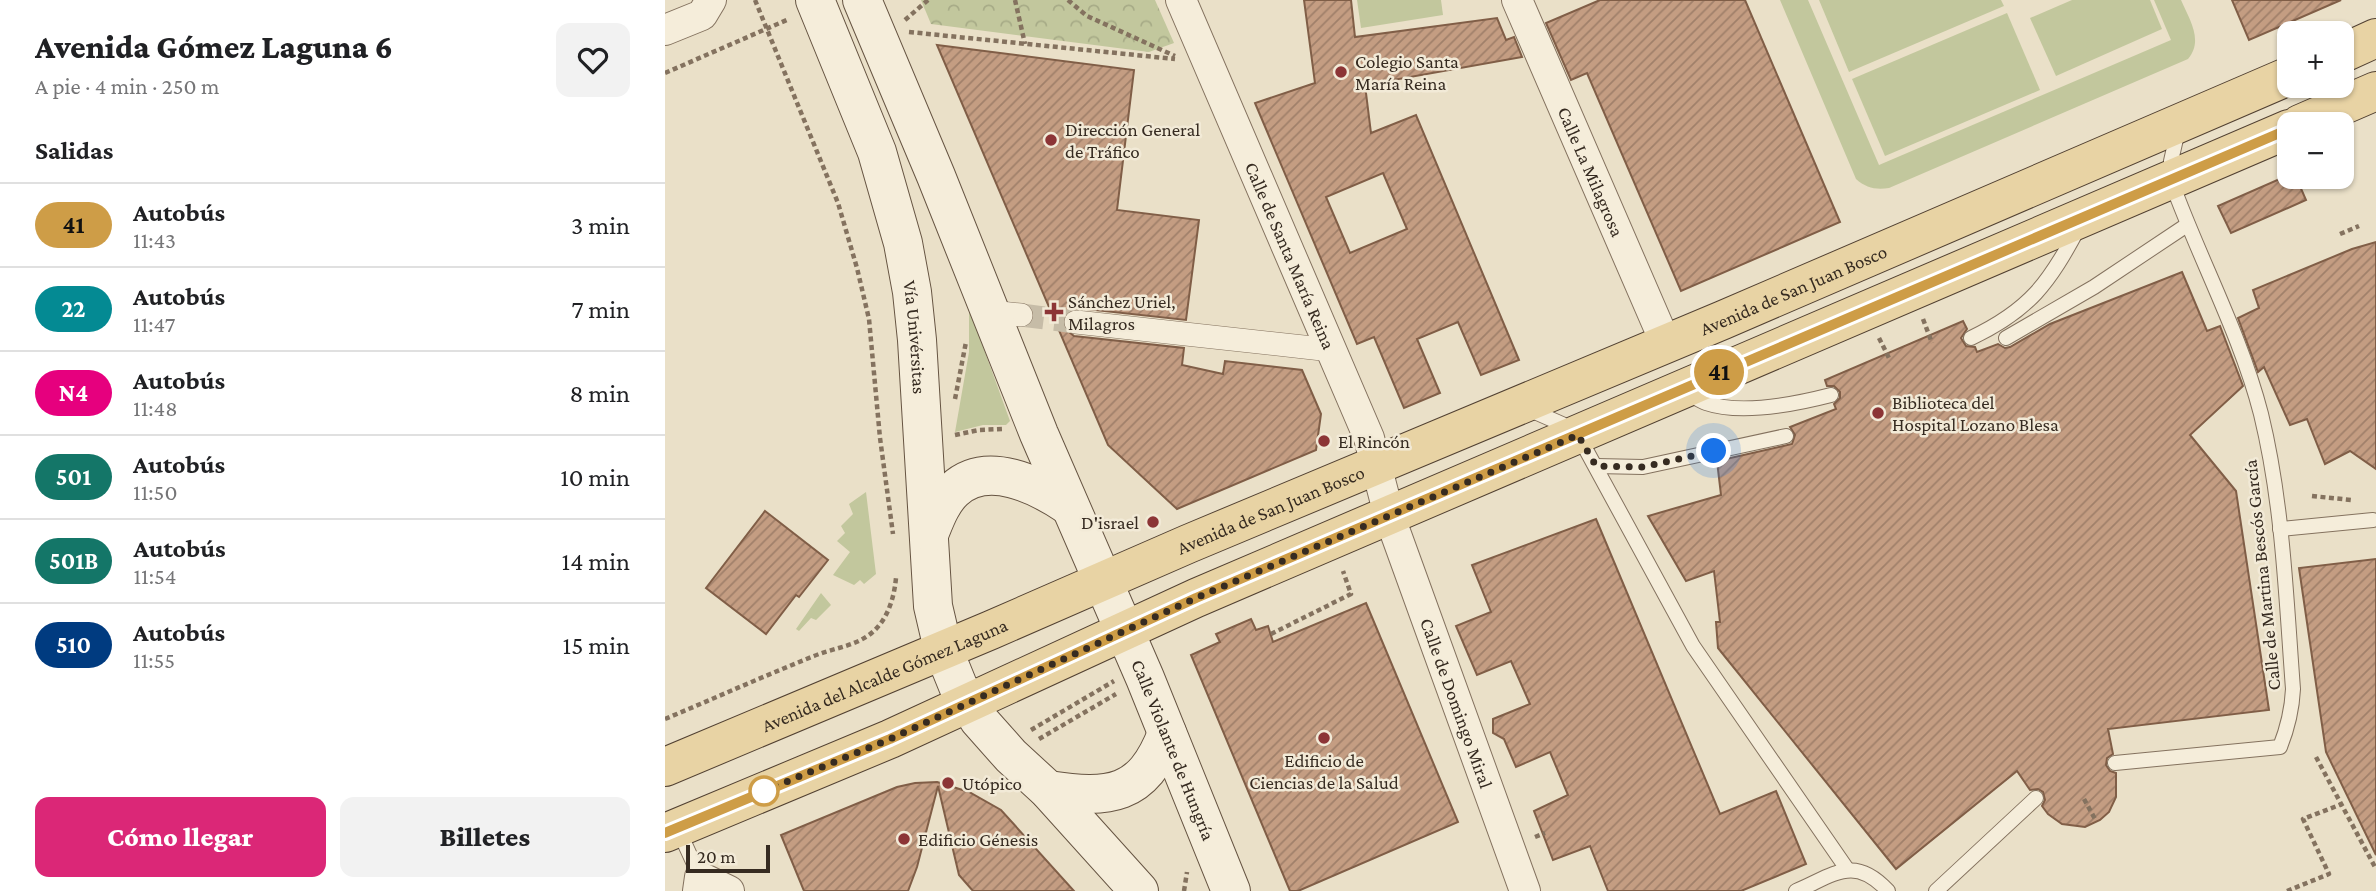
<!DOCTYPE html>
<html lang="es">
<meta charset="utf-8">
<style>
body{margin:0;font-family:"Crimson Pro",serif;background:#f2f2f2;color:#202124;height:100vh;display:flex;flex-direction:column;font-size:26px;white-space:nowrap}
*{box-sizing:border-box;margin:0}
p{font-size:23px;color:#757577}
.icon{flex:none;width:38px;height:38px;fill:none;stroke:currentColor;stroke-width:2;stroke-linecap:round;stroke-linejoin:round}
.map{position:relative;flex:1;overflow:hidden}
.sheet{display:flex;flex-direction:column;background:#fff;width:665px}
.sheet>*{flex:none}
.badge{padding:0 14px;border-radius:23px;font-size:24px;line-height:46px}
.buttons{position:absolute;left:1612px;top:21px;display:grid;gap:14px}
.buttons a{display:grid;place-items:center;width:77px;height:77px;border-radius:14px;background:#fff;box-shadow:0 2px 5px #0004;font-size:35px}
.scale{position:absolute;left:21px;bottom:18px;width:84px;box-sizing:border-box;padding-left:7px;border:4px solid #362b21;border-top:0;font-size:19px;line-height:24px;white-space:nowrap;color:#362b21;-webkit-text-stroke:5px #f2ead7;paint-order:stroke}
.you{position:absolute;width:35px;height:35px;margin:-18px;border:5px solid #fff;border-radius:50%;background:#1a73e8;box-shadow:0 0 0 10px #1a73e833}
.map>.badge{position:absolute;translate:-50% -50%;box-shadow:0 0 0 4px #fff}
h2{padding:0 35px;font-size:26px;line-height:63px}
.round{display:grid;place-items:center;flex:none;width:74px;height:74px;border-radius:14px;background:#f2f2f2}
.headline{display:flex;align-items:center;justify-content:space-between;height:119px;padding:0 35px}
h1{font-size:33px;font-weight:800;line-height:52px}
.button{display:flex;gap:14px;margin-top:auto;padding:14px 35px}
.button a{flex:1;height:80px;border-radius:14px;background:#db2777;color:#fff;font-size:28px;font-weight:800;line-height:80px;text-align:center}
.button a+a{background:#f2f2f2;color:#202124}
ul{padding:0;list-style:none}
li{display:flex;align-items:center;gap:21px;height:84px;padding:0 35px;border-top:2px solid #e0e0e0}
li div{flex:1}
li b{display:block;font-size:26px}
li em{font-style:normal}
li .badge{min-width:77px;font-weight:700;text-align:center}
main{display:flex;flex:1;min-height:0}
.map>svg:first-child{display:block}
.green{fill:#c2c79d}
.park{fill:url(#park-crowns)}
.building{fill:url(#building-hatch);stroke:#805e47;stroke-width:2;fill-rule:evenodd}
.lines{fill:none;stroke-linecap:round;stroke-linejoin:round}
.pedestrian-tunnel{stroke:#c6bca7;stroke-width:23;stroke-dasharray:23 11;stroke-linecap:butt}
.service-casing{stroke:#84725f;stroke-width:16}
.pedestrian-casing{stroke:#84725f;stroke-width:24}
.minor-casing{stroke:#84725f;stroke-width:32}
.secondary-casing{stroke:#665442;stroke-width:40}
.primary-casing{stroke:#524132;stroke-width:40}
.path{stroke:#84725f;stroke-width:4.5;stroke-dasharray:5 3.5;stroke-linecap:butt}
.service{stroke:#f5edda;stroke-width:14}
.pedestrian{stroke:#f5edda;stroke-width:23}
.minor{stroke:#f5edda;stroke-width:30}
.secondary{stroke:#f5edda;stroke-width:38}
.primary{stroke:#e8d3a4;stroke-width:38}
.line-casing{stroke:#fff;stroke-width:16}
.line{stroke:#ce9d47;stroke-width:10}
.walk{stroke:#362b21;stroke-width:7;stroke-dasharray:0 12.6}
.poi-dot{fill:#8c3536;stroke:#f2ead7;stroke-width:2.5}
.stop-dot{fill:#fff;stroke:#ce9d47;stroke-width:3.5}
.labels{text-anchor:middle;dominant-baseline:central;stroke-width:5;stroke-linejoin:round;paint-order:stroke}
.poi-label{font-size:19px;fill:#362b21;stroke:#f2ead7;text-anchor:start}
.street-label{font-size:19px;fill:#362b21;stroke:#f2ead7}
</style>
<main>
<section class="sheet">
<div class="headline"><div><h1>Avenida Gómez Laguna 6</h1><p>A pie · 4 min · 250 m</p></div><a class="round"><svg class="icon" aria-label="heart" viewBox="0 0 24 24"><path d="M12 20l-8-8c-3-5 5-10 8-4 3-6 11-1 8 4z"/></svg></a></div>
<h2>Salidas</h2>
<ul>
<li><span class="badge" style="background:#ce9d47;color:#111">41</span><div><b>Autobús</b><p>11:43</p></div><em>3 min</em></li>
<li><span class="badge" style="background:#048a93;color:#fff">22</span><div><b>Autobús</b><p>11:47</p></div><em>7 min</em></li>
<li><span class="badge" style="background:#e6007e;color:#fff">N4</span><div><b>Autobús</b><p>11:48</p></div><em>8 min</em></li>
<li><span class="badge" style="background:#147668;color:#fff">501</span><div><b>Autobús</b><p>11:50</p></div><em>10 min</em></li>
<li><span class="badge" style="background:#147668;color:#fff">501B</span><div><b>Autobús</b><p>11:54</p></div><em>14 min</em></li>
<li><span class="badge" style="background:#003b80;color:#fff">510</span><div><b>Autobús</b><p>11:55</p></div><em>15 min</em></li>
</ul>
<div class="button"><a>Cómo llegar</a><a>Billetes</a></div>
</section>
<div class="map">
<svg width="1711" height="891" viewBox="0 0 1711 891">
<defs>
<pattern id="park-crowns" width="20" height="18" patternUnits="userSpaceOnUse" patternTransform="scale(1.75)"><rect width="20" height="18" fill="#c2c79d"/><path d="M2 6a3 3 0 1 1 6 0M12 15a3 3 0 1 1 6 0" fill="none" stroke="#a7ab87"/></pattern>
<pattern id="building-hatch" width="6" height="6" patternUnits="userSpaceOnUse" patternTransform="scale(1.75)"><rect width="6" height="6" fill="#c49d82"/><path d="M-1 1l2-2M0 6l6-6M5 7l2-2" fill="none" stroke="#a0806a"/></pattern>
</defs>
<rect width="100%" height="100%" fill="#eae0c8"/>
<!-- green -->
<g class="green">
<path d="M692,0H776L778,15L696,28Z"/>
<path d="M1115,0H1143L1214,165L1506,40L1489,0H1516C1524,19 1539,40 1523,59L1224,188C1211,190 1201,188 1191,179Z"/>
<path d="M1154,0H1336L1339,6L1184,72Z"/>
<path d="M1407,0H1485L1497,29L1391,76L1365,18Z"/>
<path d="M1342,13L1375,90L1220,156L1187,79Z"/>
<path d="M304,308L345,421L341,425H318L290,432L304,352Z"/>
<path d="M201,492L211,574L199,584L195,580L189,585L168,575L185,552L172,541L180,533L176,526L188,514L184,504Z"/>
<path d="M156,593L166,605L151,620L146,618L134,631L131,629Z"/>
</g>
<!-- park -->
<path class="park" d="M256,0H490L509,43L484,52L266,24Z"/>
<!-- building -->
<g class="building">
<path d="M639,0H686L690,37L832,18L841,40L849,37L857,57L700,85L706,133L751,115L854,360L816,375L793,322L752,339L775,393L739,408L709,337L692,344L590,103L650,83ZM718,173L742,229L685,253L661,197Z"/>
<path d="M935,0H1080L1175,222L1016,291L922,73L906,80L881,23Z"/>
<path d="M1567,0H1676L1584,40Z"/>
<path d="M272,45L469,70L452,210L534,220L521,320L412,308L405,310L399,314L397,321L399,328L409,336L519,348L517,365L558,374L560,361L637,370L656,414L651,450L512,509L443,445Z"/>
<path d="M1624,175L1631,177L1641,200L1566,233L1553,206Z"/>
<path d="M1711,242V469L1685,451L1660,464L1642,419L1625,425L1599,367L1593,372L1573,318L1594,308L1588,290L1687,249Z"/>
<path d="M1517,272L1542,331L1555,326L1578,386L1525,435L1571,491L1604,710L1443,729L1448,754L1442,758L1441,765L1445,771L1451,773V797L1444,812L1435,820L1420,827L1397,824L1383,814L1377,806L1380,800L1378,792L1373,789L1365,790L1352,771L1231,869L1053,648L1051,622H1055L1049,571L1021,581L983,516L1056,495L1052,461L1127,444L1130,435L1125,427L1171,409L1169,404L1175,398V392L1169,386H1162L1160,380L1298,321L1302,329L1296,338L1301,346L1310,347L1312,352L1333,344L1340,348L1345,347L1385,324Z"/>
<path d="M100,511L163,560L134,597L131,595L101,634L41,588Z"/>
<path d="M931,519L1055,814L1111,791L1141,864L1076,891H943L925,846L888,860L869,811L903,795L885,752L851,767L839,739L828,733V719L865,704L846,661L812,675L791,626L826,612L807,565Z"/>
<path d="M1711,559V855L1661,752L1634,568Z"/>
<path d="M701,603L793,822L633,891H625L526,655L555,642L551,634L586,619L591,630L603,626L608,642Z"/>
<path d="M272,782L304,792L336,810L409,891H308L294,875L273,786L252,867L243,891H139L116,835L232,787L250,783Z"/>
</g>
<g class="lines">
<!-- pedestrian-tunnel -->
<path class="pedestrian-tunnel" d="M356,315L411,322"/>
<defs>
<g id="service">
<path d="M1306,338C1365,310 1384,283 1414,227"/>
<path d="M1341,338L1429,287L1522,225"/>
<path d="M1022,393C1028,396 1035,401 1041,403C1076,415 1131,404 1166,395"/>
<path d="M863,409L897,424L913,435L1028,646L1182,869"/>
<path d="M931,466L978,467L1121,436"/>
<path d="M1615,529L1708,520"/>
<path d="M1450,763L1615,747C1623,727 1627,710 1628,689C1621,597 1618,504 1596,414C1576,336 1536,262 1508,186L1506,161L1513,130"/>
<path d="M13,829L35,877"/>
<path d="M1131,891C1169,875 1189,854 1223,891"/>
<path d="M1271,891L1371,798"/>
</g>
<g id="pedestrian">
<path d="M326,312L356,315"/>
<path d="M411,322L666,350"/>
</g>
<g id="minor">
<path id="s1" d="M516,0L704,438L724,515L860,891"/>
<path id="s2" d="M852,0L1001,344"/>
<path d="M0,30L37,15L46,0"/>
<path d="M33,891L35,877L64,891"/>
</g>
<g id="secondary">
<path id="s3" d="M150,0L212,152L238,243L247,292L252,340L268,606L278,649L293,686L314,720L346,756L383,790L474,891"/>
<path id="s4" d="M197,0L271,176L374,434L480,678L566,891"/>
<path d="M265,532C271,517 277,501 289,490C322,459 373,485 404,506"/>
<path d="M383,790C444,799 478,797 502,733"/>
</g>
<g id="primary">
<path d="M1676,54L1711,38"/>
<path d="M1635,124L1711,91"/>
<path id="s5" d="M0,767L326,630L523,544L1058,320L1624,76"/>
<path d="M0,833L225,739L531,598L1624,129"/>
</g>
</defs>
<!-- service casing -->
<use href="#service" class="service-casing"/>
<!-- pedestrian casing -->
<use href="#pedestrian" class="pedestrian-casing"/>
<!-- minor casing -->
<use href="#minor" class="minor-casing"/>
<!-- secondary casing -->
<use href="#secondary" class="secondary-casing"/>
<!-- primary casing -->
<use href="#primary" class="primary-casing"/>
<!-- path -->
<g class="path">
<path d="M90,0L173,203L192,268L204,319L215,438L228,534"/>
<path d="M350,0L360,44"/>
<path d="M403,0L422,16L510,56"/>
<path d="M240,20L263,0"/>
<path d="M244,32L510,59"/>
<path d="M0,73L124,19"/>
<path d="M1675,234L1694,226"/>
<path d="M1258,319L1267,343"/>
<path d="M1214,338L1225,360"/>
<path d="M290,399L301,342"/>
<path d="M290,435L314,430L337,429"/>
<path d="M1647,496L1686,500"/>
<path d="M606,634L686,594L678,571"/>
<path d="M0,719C50,698 99,676 149,656C168,648 187,647 204,635C222,622 229,599 231,578"/>
<path d="M366,730L449,681"/>
<path d="M374,739L451,694"/>
<path d="M1651,757L1711,869"/>
<path d="M1419,799L1430,819"/>
<path d="M870,837L880,833"/>
<path d="M519,891L522,872"/>
<path d="M1622,891L1664,874L1638,819L1677,804"/>
</g>
<!-- service -->
<use href="#service" class="service"/>
<!-- pedestrian -->
<use href="#pedestrian" class="pedestrian"/>
<!-- minor -->
<use href="#minor" class="minor"/>
<!-- secondary -->
<use href="#secondary" class="secondary"/>
<!-- primary -->
<use href="#primary" class="primary"/>
</g>
<g class="lines">
<defs>
<path id="line" d="M0,833L225,739L531,598L1624,129"/>
</defs>
<!-- line casing -->
<use href="#line" class="line-casing"/>
<!-- line -->
<use href="#line" class="line"/>
<!-- walk -->
<path class="walk" d="M99,791L225,739L531,598L913,435L931,466L978,467L1049,451"/>
</g>
<!-- markers -->
<g class="poi-dot">
<circle cx="676" cy="72" r="7"/>
<circle cx="386" cy="140" r="7"/>
<path d="M385.5 301.5h7v7h7v7h-7v7h-7v-7h-7v-7h7z"/>
<circle cx="1213" cy="413" r="7"/>
<circle cx="659" cy="441" r="7"/>
<circle cx="488" cy="522" r="7"/>
<circle cx="659" cy="738" r="7"/>
<circle cx="283" cy="783" r="7"/>
<circle cx="239" cy="839" r="7"/>
</g>
<circle class="stop-dot" cx="99" cy="791" r="14"/>
<g class="labels">
<!-- poi labels -->
<g class="poi-label">
<text x="690" y="61">Colegio Santa<tspan x="690" dy="22">María Reina</tspan></text>
<text x="400" y="129">Dirección General<tspan x="400" dy="22">de Tráfico</tspan></text>
<text x="403" y="301">Sánchez Uriel,<tspan x="403" dy="22">Milagros</tspan></text>
<text x="1227" y="402">Biblioteca del<tspan x="1227" dy="22">Hospital Lozano Blesa</tspan></text>
<text x="673" y="441">El Rincón</text>
<text x="474" y="522" text-anchor="end">D'israel</text>
<text x="659" y="760" text-anchor="middle">Edificio de<tspan x="659" dy="22">Ciencias de la Salud</tspan></text>
<text x="297" y="783">Utópico</text>
<text x="253" y="839">Edificio Génesis</text>
</g>
<!-- street labels -->
<g class="street-label">
<text stroke="none"><textPath href="#s2" startOffset="187">Calle La Milagrosa</textPath></text>
<text stroke="none"><textPath href="#s1" startOffset="278">Calle de Santa María Reina</textPath></text>
<text stroke="none"><textPath href="#s5" startOffset="1225">Avenida de San Juan Bosco</textPath></text>
<text stroke="none"><textPath href="#s3" startOffset="354">Vía Univérsitas</textPath></text>
<text stroke="none"><textPath href="#s5" startOffset="658">Avenida de San Juan Bosco</textPath></text>
<text transform="translate(1597 575) rotate(-96)">Calle de Martina Bescós García</text>
<text stroke="none"><textPath href="#s5" startOffset="238">Avenida del Alcalde Gómez Laguna</textPath></text>
<text stroke="none"><textPath href="#s1" startOffset="756">Calle de Domingo Miral</textPath></text>
<text stroke="none"><textPath href="#s4" startOffset="812">Calle Violante de Hungría</textPath></text>
</g>
</g>
</svg>
<div class="buttons">
<a>+</a>
<a>−</a>
</div>
<div class="scale">20 m</div>
<div class="you" style="left:1049px;top:451px"></div>
<b class="badge" style="left:1054px;top:372px;background:#ce9d47;color:#111">41</b>
</div>
</main>
